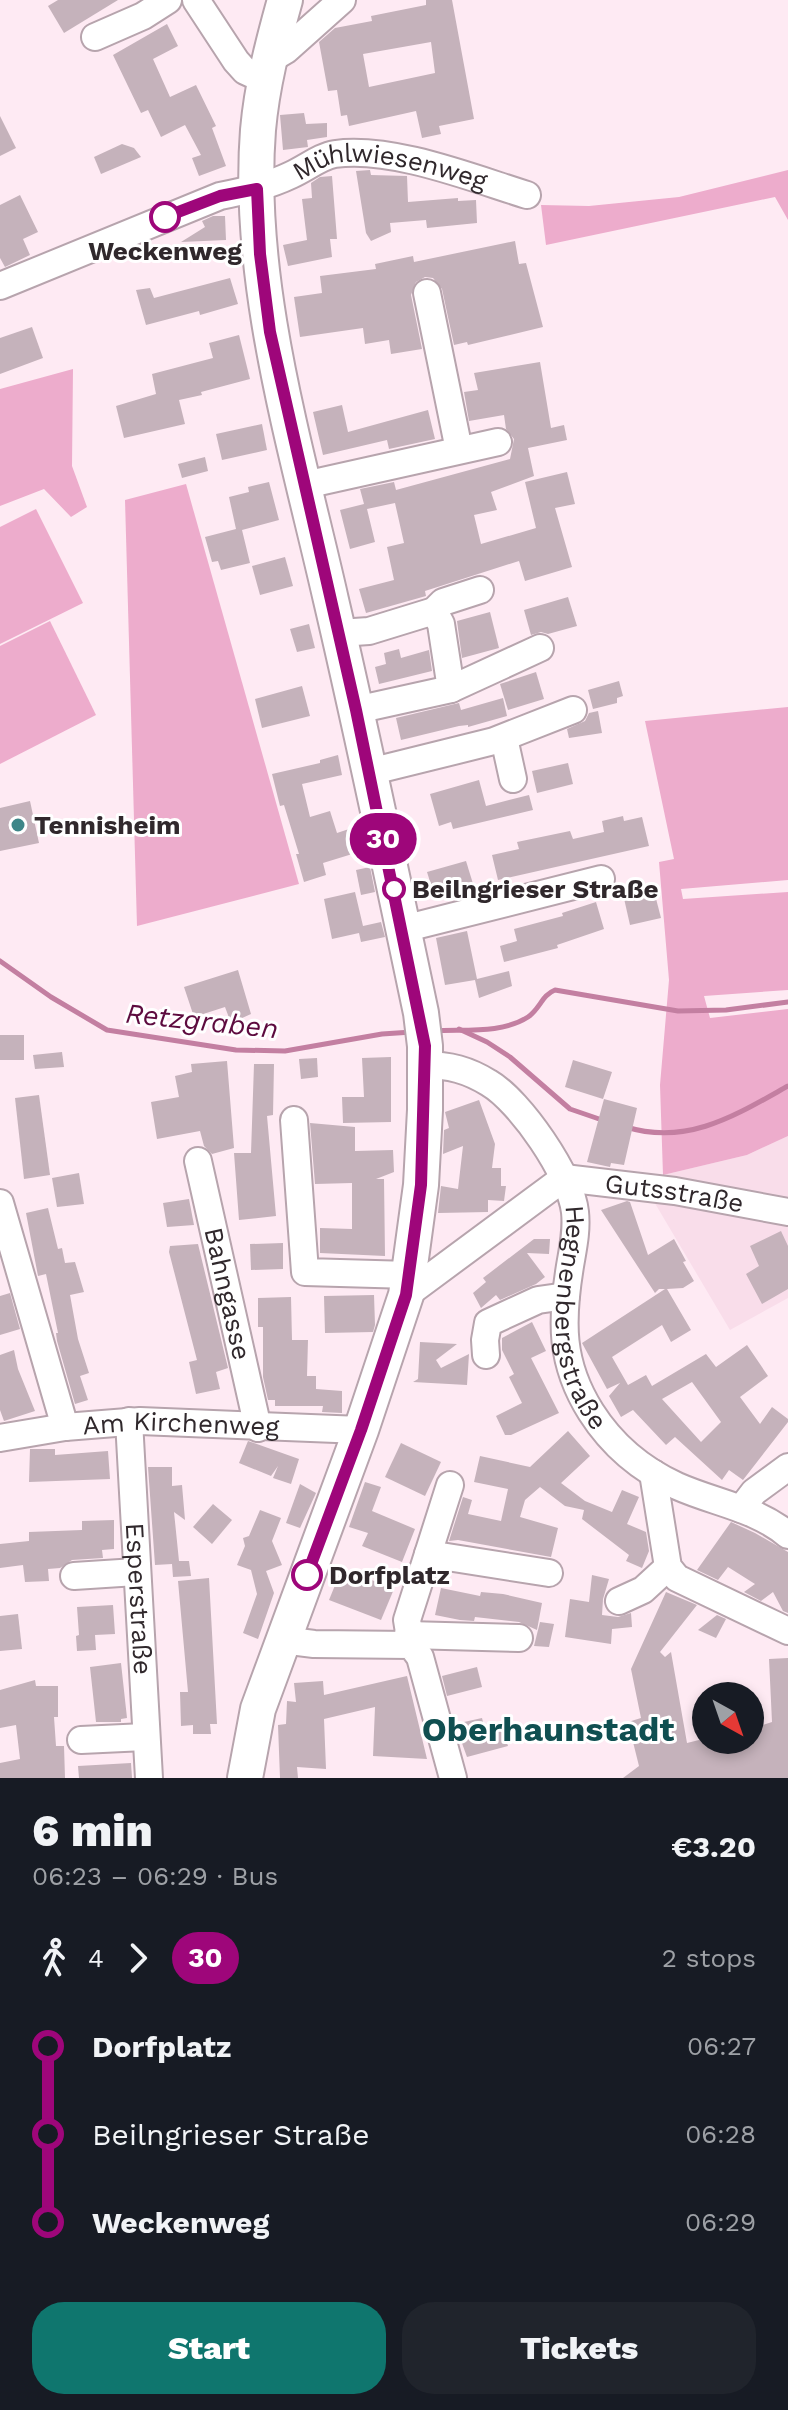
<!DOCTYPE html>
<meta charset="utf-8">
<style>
body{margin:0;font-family:"Work Sans",sans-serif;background:#20242c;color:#f1f3f6;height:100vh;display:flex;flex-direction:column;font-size:30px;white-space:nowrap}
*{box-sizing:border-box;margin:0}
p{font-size:26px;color:#9ea1a6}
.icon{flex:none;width:44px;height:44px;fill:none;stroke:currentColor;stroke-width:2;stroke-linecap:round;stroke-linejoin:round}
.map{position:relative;height:1778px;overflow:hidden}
.side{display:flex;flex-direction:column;background:#171b24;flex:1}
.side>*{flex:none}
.badge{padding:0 16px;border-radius:26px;font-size:28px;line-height:52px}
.needle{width:52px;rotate:140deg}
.fabs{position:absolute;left:692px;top:1682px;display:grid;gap:16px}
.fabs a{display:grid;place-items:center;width:72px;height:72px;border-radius:50%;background:#171b24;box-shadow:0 4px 12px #0003;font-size:40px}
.map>.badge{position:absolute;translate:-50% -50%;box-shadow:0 0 0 4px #fff}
.legs{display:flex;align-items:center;gap:12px;height:88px;padding:0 32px;font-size:26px}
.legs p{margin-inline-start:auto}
.overview{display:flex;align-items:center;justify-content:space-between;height:136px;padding:0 32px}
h1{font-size:44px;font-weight:800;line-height:60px}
.action{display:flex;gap:16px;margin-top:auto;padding:16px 32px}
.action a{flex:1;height:92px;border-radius:32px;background:#0f766e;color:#fff;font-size:32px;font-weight:800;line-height:92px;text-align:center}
.action a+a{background:#20242c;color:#f1f3f6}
ul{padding:0 32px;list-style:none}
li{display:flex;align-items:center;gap:28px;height:88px;font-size:30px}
li i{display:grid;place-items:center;width:12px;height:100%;margin:0 10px;background:currentColor}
li i::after{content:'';width:20px;height:20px;margin:-10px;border:6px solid;border-radius:50%;background:#171b24}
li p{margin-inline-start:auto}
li:first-child i{background:linear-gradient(#0000 50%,currentColor 0)}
li:last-child i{background:linear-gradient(currentColor 50%,#0000 0)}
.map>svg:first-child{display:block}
.built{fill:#f9ddea}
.green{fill:#edaccc}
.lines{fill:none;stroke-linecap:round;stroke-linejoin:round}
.stream{stroke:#c37fa1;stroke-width:5}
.building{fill:#c5b2bb;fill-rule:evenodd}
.minor-casing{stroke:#b7a4ad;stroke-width:30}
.major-casing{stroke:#b7a4ad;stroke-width:38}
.minor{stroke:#fff;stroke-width:26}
.major{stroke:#fff;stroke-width:34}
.line-1-casing{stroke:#fff;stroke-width:18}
.line-1{stroke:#9e067a;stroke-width:12}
.stop-1-dot{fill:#fff;stroke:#9e067a;stroke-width:4}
.poi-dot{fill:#3d8688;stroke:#fff;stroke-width:3}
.labels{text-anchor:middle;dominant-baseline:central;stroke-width:6;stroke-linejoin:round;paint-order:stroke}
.street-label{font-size:26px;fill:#30282c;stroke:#fff}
.stop-label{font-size:26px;font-weight:bold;fill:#30282c;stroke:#fff;text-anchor:start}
.poi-label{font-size:26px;font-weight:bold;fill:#30282c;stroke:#fff;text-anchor:start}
.water-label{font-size:28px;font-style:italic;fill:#5d0b3f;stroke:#fff}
.district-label{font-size:34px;font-weight:bold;fill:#104f51;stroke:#fff}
</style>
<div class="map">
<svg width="788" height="1778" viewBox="0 0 788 1778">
<rect width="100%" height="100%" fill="#feeaf3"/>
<!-- built -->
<path class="built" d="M788,1136V1298L730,1330L653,1200L663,1175L747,1155Z"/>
<!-- green -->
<g class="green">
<path d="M788,170V220L775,197L546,245L541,205L589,206L679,197Z"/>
<path d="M73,369L72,466L87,507L71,517L44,489L0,506V389Z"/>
<path d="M186,484L299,884L137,926L125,500Z"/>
<path d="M36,509L83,603L0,644V527Z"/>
<path d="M50,621L96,715L0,764V646Z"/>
<path d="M788,707V880L681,889L683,899L788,892V990L704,996L710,1018L788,1009V1136L747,1155L663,1175L660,1085L669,980L659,862L674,859L645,721Z"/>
</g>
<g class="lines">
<!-- stream -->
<g class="stream">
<path d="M0,961L51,997L107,1030L236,1050L285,1051L382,1034L412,1032"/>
<path d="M459,1029L487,1042L510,1057L570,1109L605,1121"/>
<path d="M434,1031C464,1029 502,1034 528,1017C540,1009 542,995 555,990L678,1011L726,1010L788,1002"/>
<path d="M626,1127C688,1146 736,1115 788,1086"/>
</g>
</g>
<!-- building -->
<g class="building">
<path d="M58,0H118L64,33L48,6Z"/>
<path d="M426,0H452L474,119L439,126L441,134L422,138L416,111L349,126L347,115L341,116L337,90L328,91L319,42L335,28L372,21L371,16L426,5ZM431,42L435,73L369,87L363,54Z"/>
<path d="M167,24L178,46L153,59L170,97L196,85L216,126L212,128L226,166L199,176L192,158L201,155L185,125L161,137L148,110L141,113L113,55Z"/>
<path d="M304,113L306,124L327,123V137L307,140L308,147L283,150L280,115Z"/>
<path d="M0,116L16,148L0,156Z"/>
<path d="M122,144L134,148L141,157L101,174L94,157Z"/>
<path d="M370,170L371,175L407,176L408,202L458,198V201L476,200L477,223L427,228L426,220L390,223L391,232L371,241L366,233L356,171Z"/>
<path d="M332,176L337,239H330L332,257L288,266L283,245L307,240L302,199L312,198L311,183L320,177Z"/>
<path d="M20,195L38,232L23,239L30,255L5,267L0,258V205Z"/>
<path d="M213,216H225L226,240L181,242L205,227L202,221Z"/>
<path d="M515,241L519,264L526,263L543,327L468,345L467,342L454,345L442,289L433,278L425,277L416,282L411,295L422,349L391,354L389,340L365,344L363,328L300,337L294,297L322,293L320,276L376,269L375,264L413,256L414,262Z"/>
<path d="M230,278L238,304L200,315L199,311L146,325L136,290L150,288L154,298Z"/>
<path d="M32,327L43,358L0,374V338Z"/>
<path d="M239,335L250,379L201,392L202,395L179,400L185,424L124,438L116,406L156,394L152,374L213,358L209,343Z"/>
<path d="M540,362L551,428L564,425L567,440L528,448L534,476L491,492L497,510L474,515L481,544L536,528L525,482L567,472L575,504L555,508L572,567L525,581L519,561L425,591L426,596L366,613L359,589L394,580L387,547L404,543L395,503L367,509L375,542L350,549L340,510L364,504L360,489L394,482L396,490L510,459L514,439L506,429L504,415L469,421L464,392L478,390L474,373Z"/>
<path d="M342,405L348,432L428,410L435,439L389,449L387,440L323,455L313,412Z"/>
<path d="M262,424L267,450L222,460L216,434Z"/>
<path d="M205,457L208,471L182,478L178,464Z"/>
<path d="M269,482L279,520L242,530L250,563L221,570L218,561L212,562L205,537L236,529L229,497L249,492L248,487Z"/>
<path d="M285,557L293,586L260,595L252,566Z"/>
<path d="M568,597L577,626L548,634L541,632L531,635L524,610Z"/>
<path d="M490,612L499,648L462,658L457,621Z"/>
<path d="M309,624L315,648L297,652L290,629Z"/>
<path d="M399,649L401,658L429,650L432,671L379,684L375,667L386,664L384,653Z"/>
<path d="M536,672L544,699L508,710L500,684Z"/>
<path d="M619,681L623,696L617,698V703L593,709L588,690Z"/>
<path d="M302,686L310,716L262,728L255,699Z"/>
<path d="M503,698L507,716L468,727V725L459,726L401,740L396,718L459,703L461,710Z"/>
<path d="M598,711L602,733L569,738L567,729L585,721L589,713Z"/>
<path d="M338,755L342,775L302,784L310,817L330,811L337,833L355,827L362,851L323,863L326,875L304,882L296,854H299L284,805L280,806L272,774L320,763V760Z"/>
<path d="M568,763L573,784L537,793L532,771Z"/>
<path d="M479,780L486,806L529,795L533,810L453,829L451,822L439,826L430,794Z"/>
<path d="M30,801L39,843L0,851V808Z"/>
<path d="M623,816L624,821L642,817L649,846L498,880L492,855L519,849L517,842L570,831L573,839L604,832L602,821Z"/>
<path d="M466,861L474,887L435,898L427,872Z"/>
<path d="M370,867L375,892L361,895L356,870Z"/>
<path d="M653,887L661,918L630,925L623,894Z"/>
<path d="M355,892L363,926L381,922L385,937L361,942L359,933L332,939L324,899Z"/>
<path d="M596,902L604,929L557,945L558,948L504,962L500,946L517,941L514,929L563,916L562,913Z"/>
<path d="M467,931L477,979L509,971L512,986L479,998L475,980L445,985L436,938Z"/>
<path d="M238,970L251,1014L231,1023L225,1007L194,1017L184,987Z"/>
<rect x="0" y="1035" width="24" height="25"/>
<path d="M62,1052L64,1067L35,1069L33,1055Z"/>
<path d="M391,1057V1122L343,1123L342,1097H364L362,1058Z"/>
<path d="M317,1058L318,1077L301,1079L299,1059Z"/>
<path d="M573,1060L612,1072L603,1099L565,1087Z"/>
<path d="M227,1061L234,1148L212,1154L204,1146L200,1131L157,1139L151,1102L179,1097L175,1076L192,1072L191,1064Z"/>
<path d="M254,1064H274L273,1115L267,1116L276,1216L239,1220L234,1153H251Z"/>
<path d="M39,1095L50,1175L24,1179L15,1098Z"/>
<path d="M604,1099L637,1108L624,1165L611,1163L610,1167L587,1162Z"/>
<path d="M479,1100L495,1144L492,1168H501V1186H506L504,1201L488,1200V1212L438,1213L441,1186L458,1189L463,1146L443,1154L444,1130L449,1128L445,1112Z"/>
<path d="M310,1123L355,1127V1151L393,1150L394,1172L376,1179H384L385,1256L320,1253V1228L352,1229V1183L315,1184Z"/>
<path d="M79,1173L84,1204L57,1207L52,1178Z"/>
<path d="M189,1199L194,1225L167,1227L163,1203Z"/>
<path d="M627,1201L630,1202L648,1255L674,1239L686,1261L683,1262L694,1281L683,1288L667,1289L691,1330L671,1342L662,1325L612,1357L628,1385L646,1375L652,1386L706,1354L716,1367L747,1345L768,1376L740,1397L760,1424L772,1407L788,1419V1422L743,1480L729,1470L722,1480L675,1437L666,1445L633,1410L621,1417L609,1396L620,1383L607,1389L582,1343L665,1289H659L655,1293L601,1210ZM692,1382L721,1422L701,1442L662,1399Z"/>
<path d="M48,1208L58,1249L62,1248L65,1263L75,1262L84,1292L70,1295L78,1339L89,1373L80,1376L88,1400L75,1404L57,1341L56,1333H58L46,1274L38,1276L26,1213Z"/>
<path d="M781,1231L788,1246V1289L762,1304L746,1274L759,1266L750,1246Z"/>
<path d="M534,1239H550L549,1254L527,1253L545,1277L536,1284L500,1300L496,1295L481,1308L473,1293L486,1282L483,1278Z"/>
<path d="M283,1243V1269L251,1270L250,1244Z"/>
<path d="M198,1244L228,1368L216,1372L220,1389L196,1394L189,1362L197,1360L169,1252L170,1246Z"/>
<path d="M10,1293L20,1329L0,1335V1296Z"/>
<path d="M374,1295L375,1325L373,1332L325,1333L324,1296Z"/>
<path d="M291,1297L292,1340H308L307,1376H316V1389L342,1391V1413L322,1412L323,1406H275V1400H268L263,1377V1327H258V1298Z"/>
<path d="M532,1322L546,1351L531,1358L559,1413L511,1435H505L496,1416L522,1403L509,1377L514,1374L502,1350V1338Z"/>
<path d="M420,1342L457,1344L436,1360L441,1368L469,1354L467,1385L413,1382L418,1379Z"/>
<path d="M14,1350L18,1369L35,1411L4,1421L0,1410V1355Z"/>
<path d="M568,1431L590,1456L561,1483L585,1501L612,1512L622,1490L639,1497L627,1524L646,1532L649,1551L642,1568L626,1561L629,1555L582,1519L584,1510L565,1506L540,1487L525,1500L520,1517L558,1528L551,1557L458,1540L449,1541L463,1497L472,1500L468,1514L501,1521L508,1489L474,1482L480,1456L530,1467Z"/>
<path d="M248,1441L299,1459L291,1484L273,1478L278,1466L271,1476L239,1463Z"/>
<path d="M401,1443L441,1462L425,1496L385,1477Z"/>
<path d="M30,1449H55V1455L108,1451L110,1479L29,1482Z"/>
<path d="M148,1467H172V1486L182,1485L185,1520L174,1512L179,1561H189L191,1576L173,1577L172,1564L155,1565Z"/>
<path d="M365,1482L381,1487L372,1511L415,1529L402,1562L362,1546L368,1533L349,1527Z"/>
<path d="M300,1484L316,1493L300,1528L286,1523Z"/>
<path d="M213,1504L232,1520L212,1544L193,1527Z"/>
<path d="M260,1510L281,1518L272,1541L282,1565L266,1571L274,1593L258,1639L243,1633L257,1594L251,1570L237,1565L245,1546L243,1538L249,1536Z"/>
<path d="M114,1520V1549L102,1550L103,1558L72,1560L60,1568L48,1569L49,1581L25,1582L23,1565L0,1568V1544L29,1541V1532L82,1530V1521Z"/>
<path d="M731,1522L755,1533L788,1552V1613L783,1611L773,1592L761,1601L744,1592L755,1584L728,1567L718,1580L697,1570Z"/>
<path d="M342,1568L394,1589L381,1620L329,1600Z"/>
<path d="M592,1575L609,1579L603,1599L602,1615L618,1617L631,1613L632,1627L612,1629L611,1644L565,1637L570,1599L589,1602Z"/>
<path d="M209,1578L217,1724H210L211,1734H193V1725L181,1726L180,1692H188L178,1581Z"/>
<path d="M441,1588L480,1596L481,1592L503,1594L542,1603L537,1630L519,1622L475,1617L474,1621L460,1620L435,1615Z"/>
<path d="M666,1592L697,1605L660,1652L665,1657L671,1652L687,1743L699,1740H750V1729L772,1722L769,1659L788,1658V1778H623L639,1766L628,1722L641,1718L631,1669Z"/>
<path d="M113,1605L115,1634L95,1635L96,1650L77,1651L76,1636L79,1635L77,1607Z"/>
<path d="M18,1614L22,1649L0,1651V1616Z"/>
<path d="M717,1615L726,1619L716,1638L698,1630Z"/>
<path d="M540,1622L554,1624L549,1647L534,1646Z"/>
<path d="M121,1663L127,1718L121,1719V1722H96L90,1667Z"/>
<path d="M477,1667L482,1687L447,1696L442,1676Z"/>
<path d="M407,1676L427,1759L373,1756L375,1707L324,1719L326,1769L297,1767L298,1778H280L278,1725L286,1724L287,1701L296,1702L294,1683L323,1681L324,1695Z"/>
<path d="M35,1680L36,1686H58V1717H54L56,1746H64L65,1778H0V1763L20,1759L16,1725L0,1728V1690Z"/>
<path d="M482,1718L485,1730L501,1725L508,1746L467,1757L455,1724Z"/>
<path d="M131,1763L132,1778H79L78,1766Z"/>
</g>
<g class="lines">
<defs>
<g id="minor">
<path d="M196,0L236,61L245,71L265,80"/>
<path d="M95,37L143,16L168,0"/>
<path d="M269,60L286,50L342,0"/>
<path id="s1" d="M0,286L220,196C245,191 268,186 291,175C305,169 321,156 335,154C392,146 472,178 527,195"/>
<path d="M427,293L459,450"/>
<path d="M305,485L498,442"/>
<path d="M434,611L441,624L451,689"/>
<path d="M339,633L369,631L434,611L443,602L480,590"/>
<path d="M356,710L451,689L540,648"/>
<path d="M504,738L513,779"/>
<path d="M369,772L494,741L573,710"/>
<path d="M403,929L601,879"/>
<path id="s2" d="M425,1065C449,1065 468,1070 489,1083C520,1101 571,1175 575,1212C577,1231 573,1248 570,1266C561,1321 560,1363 591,1412C612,1445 642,1470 677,1486C715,1503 756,1508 788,1535"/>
<path d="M294,1120L305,1272L410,1275"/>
<path id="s3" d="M198,1161L258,1428"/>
<path d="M0,1203L65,1427"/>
<path id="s4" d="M406,1295L564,1178L675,1191L788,1212"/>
<path d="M486,1355L485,1340L488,1323L538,1300L566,1296"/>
<path id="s5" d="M129,1421L149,1778"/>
<path id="s6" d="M0,1438L65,1427L140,1421L361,1430"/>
<path d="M653,1473L668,1567L677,1578L788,1631"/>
<path d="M741,1509L754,1492L788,1467"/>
<path d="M428,1554L549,1573"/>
<path d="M74,1576L136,1572"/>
<path d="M619,1601L643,1590L668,1567"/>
<path d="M408,1635L519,1638"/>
<path d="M282,1640L314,1644L411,1645L420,1657L453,1778"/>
<path d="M411,1645L407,1620L450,1485"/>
<path d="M81,1740L145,1737"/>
</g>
<path id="major" d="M245,1778L258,1709L361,1430L406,1295L421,1185L425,1110V1046L421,1013C392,875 363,737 331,600C297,450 246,285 258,130C262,85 273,43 285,0"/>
</defs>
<!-- minor casing -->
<use href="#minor" class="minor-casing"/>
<!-- major casing -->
<use href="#major" class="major-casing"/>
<!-- minor -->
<use href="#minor" class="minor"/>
<!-- major -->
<use href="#major" class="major"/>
</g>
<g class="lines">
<defs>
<path id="line-1" d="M165,217L220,196L257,189L260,254L270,332L356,710L425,1046L421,1185L406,1295L361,1430L307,1575"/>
</defs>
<!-- line-1 casing -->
<use href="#line-1" class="line-1-casing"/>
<!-- line-1 -->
<use href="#line-1" class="line-1"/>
</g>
<!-- markers -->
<g class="stop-1-dot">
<circle cx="165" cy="217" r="14"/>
<circle cx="394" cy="889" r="10"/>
<circle cx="307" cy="1575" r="14"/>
</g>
<circle class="poi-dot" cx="18" cy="825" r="8"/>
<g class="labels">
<!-- street labels -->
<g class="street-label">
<text stroke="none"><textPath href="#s1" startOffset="416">Mühlwiesenweg</textPath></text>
<text stroke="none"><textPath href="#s4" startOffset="308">Gutsstraße</textPath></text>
<text stroke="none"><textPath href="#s3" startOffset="136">Bahngasse</textPath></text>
<text stroke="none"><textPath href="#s2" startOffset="334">Hegnenbergstraße</textPath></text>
<text stroke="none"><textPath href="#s6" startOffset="182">Am Kirchenweg</textPath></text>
<text stroke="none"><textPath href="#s5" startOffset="178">Esperstraße</textPath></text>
</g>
<!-- stop labels -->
<g class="stop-label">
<text x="165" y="251" text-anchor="middle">Weckenweg</text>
<text x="412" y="889">Beilngrieser Straße</text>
<text x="329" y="1575">Dorfplatz</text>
</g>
<!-- poi labels -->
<g class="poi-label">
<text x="34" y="825">Tennisheim</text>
</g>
<!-- water labels -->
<g class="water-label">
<text transform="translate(202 1021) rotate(6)">Retzgraben</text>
</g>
<!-- district labels -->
<g class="district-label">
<text x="548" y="1729">Oberhaunstadt</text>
</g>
</g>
</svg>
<div class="fabs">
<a><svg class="needle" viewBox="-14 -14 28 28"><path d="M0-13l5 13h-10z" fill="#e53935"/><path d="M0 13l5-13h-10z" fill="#9ea1a6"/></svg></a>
</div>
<b class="badge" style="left:383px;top:839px;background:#9e067a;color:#fff">30</b>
</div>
<section class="side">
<div class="overview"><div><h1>6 min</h1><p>06:23 – 06:29 · Bus</p></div><b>€3.20</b></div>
<div class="legs"><svg class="icon" aria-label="walk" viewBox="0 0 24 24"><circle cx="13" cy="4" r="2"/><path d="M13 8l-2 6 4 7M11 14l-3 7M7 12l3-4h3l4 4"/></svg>4<svg class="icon" aria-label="forward" viewBox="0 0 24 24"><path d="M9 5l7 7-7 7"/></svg><b class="badge" style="background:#9e067a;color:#fff">30</b><p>2 stops</p></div>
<ul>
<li><i style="color:#9e067a"></i><b>Dorfplatz</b><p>06:27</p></li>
<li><i style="color:#9e067a"></i><span>Beilngrieser Straße</span><p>06:28</p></li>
<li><i style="color:#9e067a"></i><b>Weckenweg</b><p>06:29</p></li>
</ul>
<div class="action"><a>Start</a><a>Tickets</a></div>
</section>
